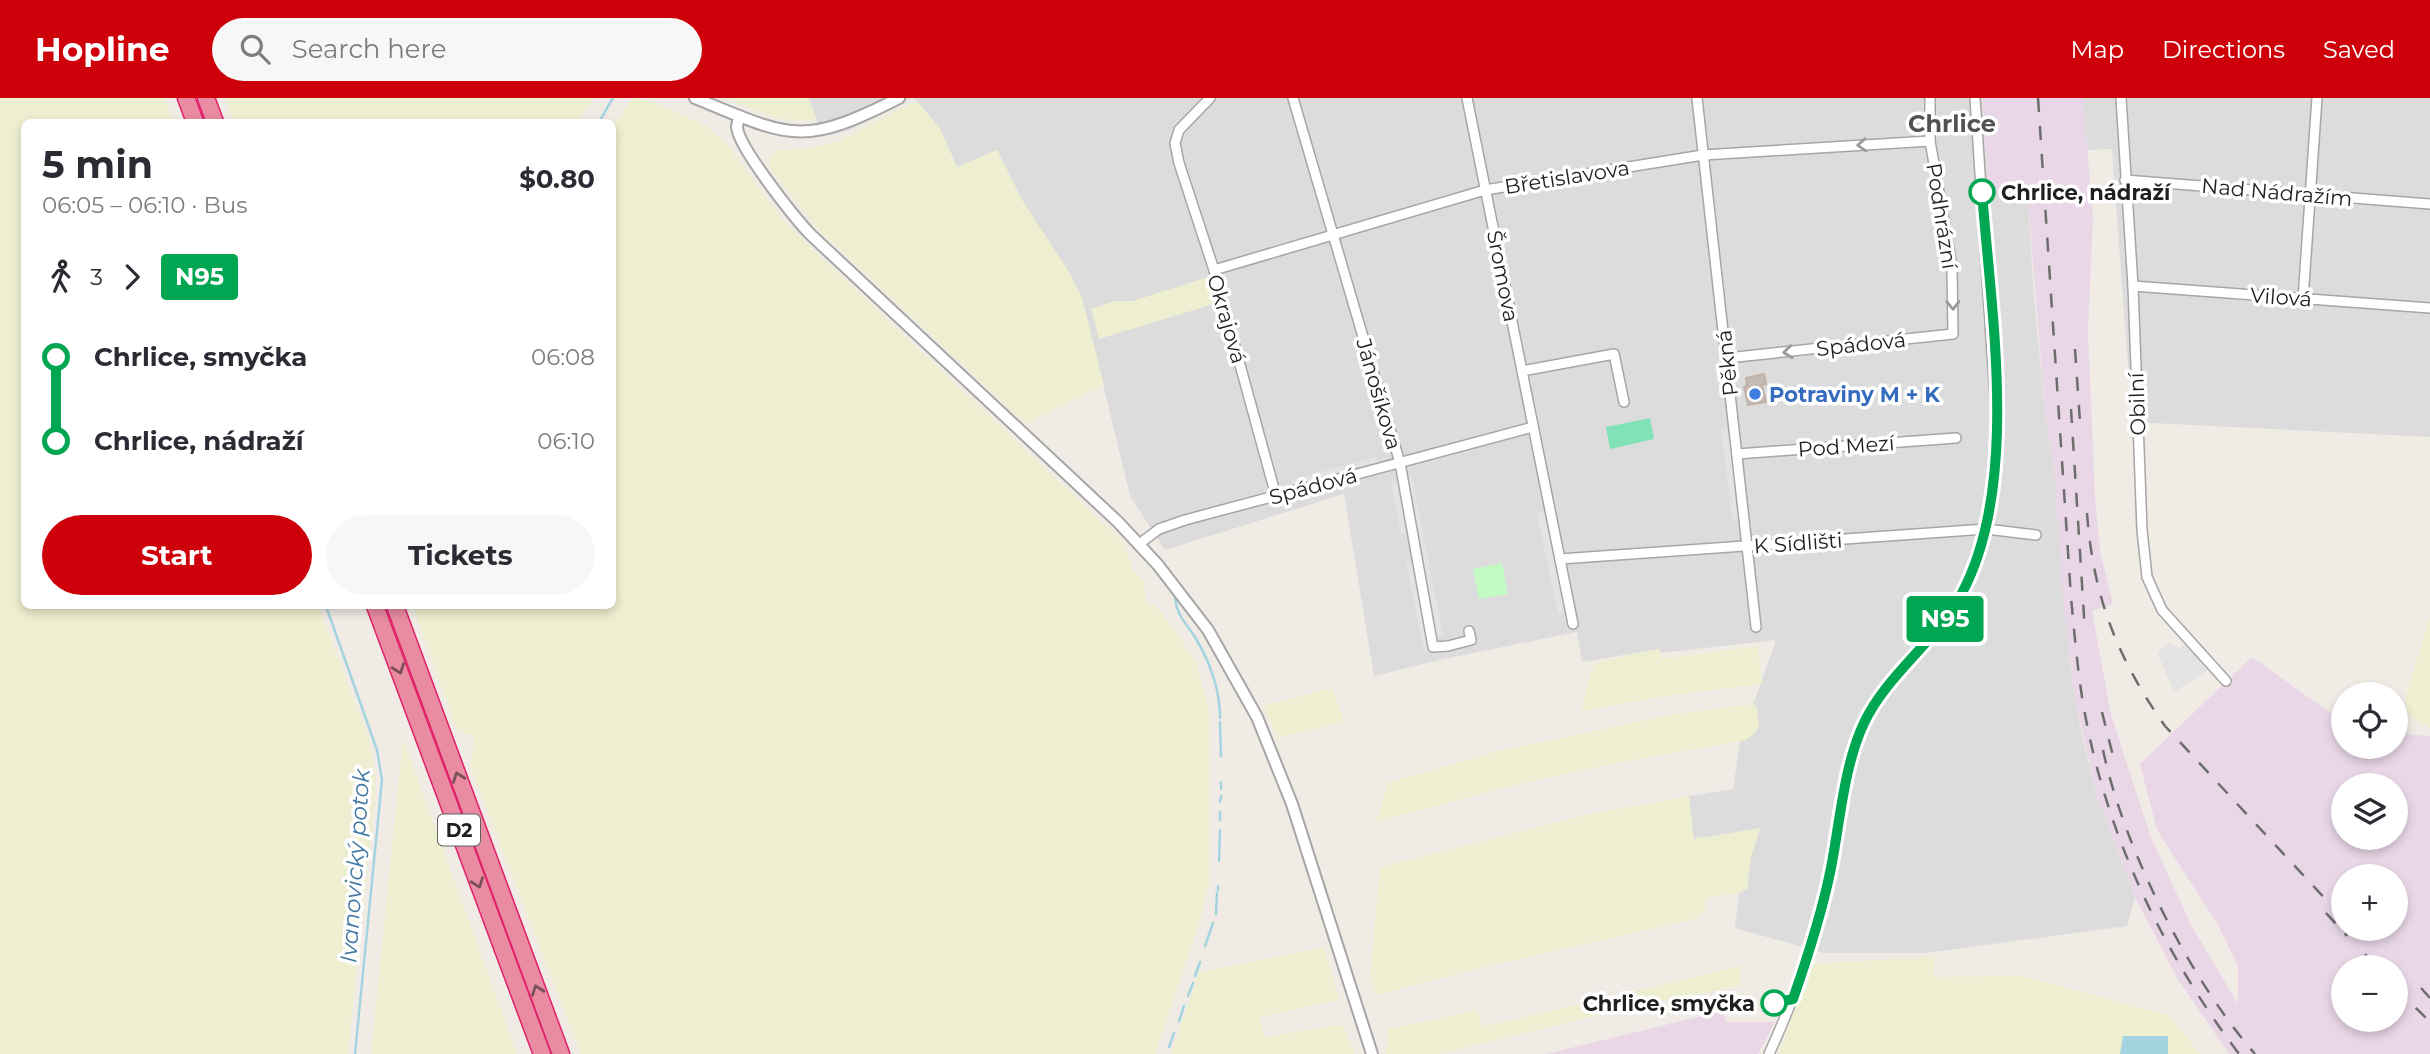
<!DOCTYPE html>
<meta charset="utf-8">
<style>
body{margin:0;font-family:Montserrat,sans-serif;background:#f7f7f7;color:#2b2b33;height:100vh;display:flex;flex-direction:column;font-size:26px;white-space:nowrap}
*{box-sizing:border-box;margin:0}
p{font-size:23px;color:#7c7c81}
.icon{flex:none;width:38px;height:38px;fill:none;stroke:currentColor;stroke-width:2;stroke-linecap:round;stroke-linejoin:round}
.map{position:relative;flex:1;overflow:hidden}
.details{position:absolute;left:21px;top:21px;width:595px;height:490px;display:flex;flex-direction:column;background:#fff;border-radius:10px;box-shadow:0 4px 10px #0003}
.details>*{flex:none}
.badge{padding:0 14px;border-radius:5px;font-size:24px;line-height:46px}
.controls{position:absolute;left:2331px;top:584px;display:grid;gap:14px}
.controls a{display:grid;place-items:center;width:77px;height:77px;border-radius:50%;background:#fff;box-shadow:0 4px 10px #0003;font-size:35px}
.map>.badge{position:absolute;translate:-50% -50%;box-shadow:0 0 0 4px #fff}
.legs{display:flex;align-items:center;gap:10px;height:77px;padding:0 21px;font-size:23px}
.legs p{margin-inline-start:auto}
.overview{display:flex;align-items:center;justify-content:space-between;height:119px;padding:0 21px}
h1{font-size:38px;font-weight:700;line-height:52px}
.primary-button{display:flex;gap:14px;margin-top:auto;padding:14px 21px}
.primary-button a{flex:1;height:80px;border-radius:42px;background:#ce000a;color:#fff;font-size:28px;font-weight:700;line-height:80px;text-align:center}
.primary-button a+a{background:#f7f7f7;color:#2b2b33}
ul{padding:0 21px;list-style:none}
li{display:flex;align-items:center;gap:24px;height:84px;font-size:26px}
li i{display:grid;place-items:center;width:10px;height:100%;margin:0 9px;background:currentColor}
li i::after{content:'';width:18px;height:18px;margin:-9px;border:5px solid;border-radius:50%;background:#fff}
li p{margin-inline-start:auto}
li:first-child i{background:linear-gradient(#0000 50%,currentColor 0)}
li:last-child i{background:linear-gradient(currentColor 50%,#0000 0)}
header{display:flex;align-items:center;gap:42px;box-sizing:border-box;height:98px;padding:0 35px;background:#ce000a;color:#fff}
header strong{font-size:33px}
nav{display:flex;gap:38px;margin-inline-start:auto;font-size:24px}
.search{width:490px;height:63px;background:#f7f7f7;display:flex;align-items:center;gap:18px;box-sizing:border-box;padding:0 24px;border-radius:38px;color:#7c7c81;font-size:26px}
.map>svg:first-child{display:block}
.residential{fill:#dddcdc}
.industrial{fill:#e9d7e7;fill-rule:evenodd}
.farmland{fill:#eeefd0}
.park{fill:#c1fbc3}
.pitch{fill:#81e1b7}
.parking{fill:#e3e3e3}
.water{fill:#a4d4df}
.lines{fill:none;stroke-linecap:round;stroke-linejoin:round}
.stream{stroke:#a4d4df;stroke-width:2.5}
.building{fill:#c5bbb4;stroke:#c2b2a7;stroke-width:2}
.minor-casing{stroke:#a6a6a6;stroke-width:12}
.tertiary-casing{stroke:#a6a6a6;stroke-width:14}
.motorway-casing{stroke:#e0206b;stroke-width:19}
.minor{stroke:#fff;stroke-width:9}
.tertiary{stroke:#fff;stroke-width:10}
.motorway{stroke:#e98ba1;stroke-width:16}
.rail{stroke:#6d6d6d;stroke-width:2.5;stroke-dasharray:14 14;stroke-linecap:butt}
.oneway{stroke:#9a9a9a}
.oneway2{stroke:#7a505a}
.line-1-casing{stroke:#fff;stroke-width:16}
.line-1{stroke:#00a651;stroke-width:10}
.stop-1-dot{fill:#fff;stroke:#00a651;stroke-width:3.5}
.shop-dot{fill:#3f7fe0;stroke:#fff;stroke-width:2.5}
.labels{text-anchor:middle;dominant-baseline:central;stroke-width:7;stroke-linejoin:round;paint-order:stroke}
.shield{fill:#fff;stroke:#626262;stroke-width:2}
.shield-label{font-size:19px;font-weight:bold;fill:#1f1f1f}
.street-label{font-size:21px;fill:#1f1f1f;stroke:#fff}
.stop-label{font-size:21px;font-weight:bold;fill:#1f1f1f;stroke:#fff;text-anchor:start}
.shop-label{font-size:21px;font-weight:bold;fill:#366cbe;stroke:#fff;text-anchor:start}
.water-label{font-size:23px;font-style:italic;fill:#4277a2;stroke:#fff}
.quarter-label{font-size:24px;font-weight:bold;fill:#525252;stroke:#fff}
</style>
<header>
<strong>Hopline</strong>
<div class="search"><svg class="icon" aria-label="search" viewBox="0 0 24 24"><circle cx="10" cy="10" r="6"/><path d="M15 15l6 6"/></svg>Search here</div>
<nav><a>Map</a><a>Directions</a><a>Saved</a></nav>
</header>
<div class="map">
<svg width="2430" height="956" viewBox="0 0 2430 956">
<rect width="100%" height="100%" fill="#f0ece5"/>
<!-- residential -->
<g class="residential">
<path d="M809,0H912L850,32L823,39Z"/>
<path d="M914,0H1982L1988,93L2027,91L2034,198L2045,314L2054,367L2070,566L2081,634L2097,698L2135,799L2127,828L1925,855H1824L1735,830L1739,795L1747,791L1751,759L1760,731L1693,741L1689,698L1733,691L1740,644L1757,633L1759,626L1756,608L1753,607L1776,542L1660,555L1659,551L1582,564L1577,534L1444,561L1374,578L1344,396L1165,452L1130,398L1082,200L1022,102L997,52L957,69L939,29Z"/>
<path d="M2083,0H2430V339L2132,324L2112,51L2087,52Z"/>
</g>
<!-- industrial -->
<g class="industrial">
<path d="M1982,0H2083L2093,120L2088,234L2095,399L2100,453L2113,506L2092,513L2110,612L2124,657L2151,739L2191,827L2238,906V868L2218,827L2157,732L2140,666L2252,559L2343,624V649H2396V635L2430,638V956H2229L2177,880L2135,799L2097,698L2075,602L2063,500L2054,367L2045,314L2027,91L1988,94ZM2343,688H2396V740H2343ZM2343,779H2396V831H2343ZM2343,870H2396V922H2343Z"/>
<path d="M1723,913L1726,924H1775L1758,956H1546Z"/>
</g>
<!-- farmland -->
<g class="farmland">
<path d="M0,0H164L174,24H24V508H318L368,638L375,673L376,689L348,956H0Z"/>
<path d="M225,0H593L579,24H234Z"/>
<path d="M633,0L654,4L706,28L726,45L787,127L1123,444L1134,474L1144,483L1146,505L1155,508L1165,519L1180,539L1196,565L1209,612V786L1200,823L1155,956H581L470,668L475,638L457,632L413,508H612V30Z"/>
<path d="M726,0H809L817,23L778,21Z"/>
<path d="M917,3L939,29L957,69L997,52L1022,102L1069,174L1082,200L1104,287L1026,326L818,131L770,70L769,59L778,52L811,50L838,43Z"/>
<path d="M1208,179L1217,205L1099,241L1091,211L1115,203H1133Z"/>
<path d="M2430,518V630L2409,618L2406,610V597Z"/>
<path d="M1758,548L1762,586L1666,598L1581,613L1591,572L1596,565L1659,551L1662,561Z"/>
<path d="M1332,590L1344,624L1278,640L1263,608Z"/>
<path d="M1745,607H1756L1759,626L1757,633L1746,642L1611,666L1519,686L1376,724L1388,685L1494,654L1670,617Z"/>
<path d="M403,641L517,956H371Z"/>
<path d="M1689,698L1694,741L1760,730L1751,759L1747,791L1738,795L1709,799L1705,801V813L1695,821L1484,869L1376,897L1370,880L1380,769L1586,717Z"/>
<path d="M1324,849L1339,902L1260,919L1264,939L1338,927L1343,928L1355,956H1171L1199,874Z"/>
<path d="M1934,859L1933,879L2022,878L2169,917L2200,956H1779L1811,866Z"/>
<path d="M1741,868V887L1624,911L1439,956H1385L1388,943L1386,932L1477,912L1482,929Z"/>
</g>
<!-- park -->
<path class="park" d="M1502,465L1508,496L1479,501L1473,471Z"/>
<!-- pitch -->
<path class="pitch" d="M1650,320L1654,341L1610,351L1606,329Z"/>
<!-- parking -->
<g class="parking">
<path d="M1730,329L1740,421H1732L1721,330Z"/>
<path d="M1376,359L1378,365L1293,389L1291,382Z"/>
<path d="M1412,378L1443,538L1429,541L1431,552L1424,553L1406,465L1421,462L1416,434L1401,436L1391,384Z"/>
<path d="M1544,414L1566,515L1558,516L1537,416Z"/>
<path d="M2170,545L2179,550L2186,546L2208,572L2174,594L2157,554Z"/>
</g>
<!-- water -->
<path class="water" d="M2123,938H2168V956H2120Z"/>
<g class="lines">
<!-- stream -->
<g class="stream">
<path d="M599,24L613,0"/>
<path d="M1175,500C1177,518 1186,525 1195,539C1210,564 1220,591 1220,620"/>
<path d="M326,508L377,652L382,682L355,956"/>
<path d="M1220,624L1221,658"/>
<path d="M1221,691V684"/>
<path d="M1220,704L1221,698"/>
<path d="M1220,722V714"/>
<path d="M1219,763L1220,732"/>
<path d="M1218,792V788"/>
<path d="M1216,816L1217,795"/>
<path d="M1205,848L1213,825"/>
<path d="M1195,878L1200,864"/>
<path d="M1188,898L1193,885"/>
<path d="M1179,923L1184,908"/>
<path d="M1169,949L1174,935"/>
</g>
</g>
<!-- building -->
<path class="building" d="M1764,276L1766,286L1762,287L1766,304L1748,307L1744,289L1747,288L1746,280Z"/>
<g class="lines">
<defs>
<g id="minor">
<path d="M1210,0L1179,32L1175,45L1179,65L1214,172L1276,398"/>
<path d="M1293,0L1400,365L1433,549L1448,548L1471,542L1469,533"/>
<path d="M1467,0L1573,526"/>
<path d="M1697,0L1756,529"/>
<path d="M2121,0L2133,188L2142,432L2147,479L2162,512L2226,583"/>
<path d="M2125,82L2430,106"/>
<path d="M1214,172L1485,92L1703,57L1930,43"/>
<path d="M2133,188L2430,210"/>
<path d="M2303,201L2317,0"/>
<path d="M1727,260L1953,236L1952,168L1930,43V0"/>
<path d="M1522,273L1614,256L1624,304"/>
<path d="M1737,356L1956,340"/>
<path d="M1139,446L1159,431L1185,422L1533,329"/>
<path d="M1560,461L1986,431L2036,437"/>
<path d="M1769,956C1794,901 1816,844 1828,785C1839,734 1843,678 1862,630C1874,598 1902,575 1923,549C1980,480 1998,418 1997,329L1975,0"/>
</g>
<g id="tertiary">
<path d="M695,0C792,40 802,49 899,0"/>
<path d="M739,18C739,20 737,28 737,29C738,49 795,120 810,136L1118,424L1158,467L1208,532L1257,619L1292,706L1372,956"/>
</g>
<g id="motorway">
<path d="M186,0L195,24"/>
<path d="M206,0L215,24"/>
<path d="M375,508L542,956"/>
<path d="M395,508L561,956"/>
</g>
</defs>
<!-- minor casing -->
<use href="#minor" class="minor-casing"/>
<!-- tertiary casing -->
<use href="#tertiary" class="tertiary-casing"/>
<!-- motorway casing -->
<use href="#motorway" class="motorway-casing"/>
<!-- minor -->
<use href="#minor" class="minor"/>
<!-- tertiary -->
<use href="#tertiary" class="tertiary"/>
<!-- motorway -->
<use href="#motorway" class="motorway"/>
<!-- rail -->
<g class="rail">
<path d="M2038,0L2071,499C2074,532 2077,566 2082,599C2103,730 2160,851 2239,956"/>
<path d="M2075,251L2080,324"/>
<path d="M2071,311L2085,534"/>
<path d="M2087,415C2093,498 2117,560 2165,628L2343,820"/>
<path d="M2102,614L2114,662"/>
<path d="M2103,652C2124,751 2189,880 2255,956"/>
<path d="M2326,815L2347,838"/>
<path d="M2366,831L2383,849"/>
<path d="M2365,856L2377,870"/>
<path d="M2396,890L2430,924"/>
<path d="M2421,890L2430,900"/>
</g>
</g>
<!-- one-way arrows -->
<defs><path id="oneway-chevron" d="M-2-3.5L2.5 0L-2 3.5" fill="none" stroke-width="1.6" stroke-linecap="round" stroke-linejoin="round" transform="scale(1.75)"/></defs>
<g class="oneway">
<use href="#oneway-chevron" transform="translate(1862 47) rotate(176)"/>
<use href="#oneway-chevron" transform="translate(1953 207) rotate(89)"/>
<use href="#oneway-chevron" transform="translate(1788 254) rotate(174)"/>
</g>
<g class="oneway2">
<use href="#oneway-chevron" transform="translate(399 571) rotate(70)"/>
<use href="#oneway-chevron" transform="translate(458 679) rotate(-110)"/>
<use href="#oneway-chevron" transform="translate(478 785) rotate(70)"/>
<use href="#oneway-chevron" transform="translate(537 892) rotate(-110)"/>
</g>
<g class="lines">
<defs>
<path id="line-1" d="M1774,905L1793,901C1808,858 1822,815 1831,770C1840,724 1844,667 1864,625C1887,576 1937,543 1962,495C2020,386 1991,215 1982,94"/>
</defs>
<!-- line-1 casing -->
<use href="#line-1" class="line-1-casing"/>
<!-- line-1 -->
<use href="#line-1" class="line-1"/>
</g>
<!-- markers -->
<g class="stop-1-dot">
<circle cx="1982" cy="94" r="12"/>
<circle cx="1774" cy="905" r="12"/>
</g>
<circle class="shop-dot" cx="1755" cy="296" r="7"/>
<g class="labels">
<!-- shield labels -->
<rect class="shield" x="438" y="716.5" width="42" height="31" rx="5"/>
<g class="shield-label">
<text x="459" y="732">D2</text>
</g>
<!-- street labels -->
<g class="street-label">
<text transform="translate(1567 79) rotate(-9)">Břetislavova</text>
<text transform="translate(2277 94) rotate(5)">Nad Nádražím</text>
<text transform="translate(1942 118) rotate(81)">Podhrázní</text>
<text transform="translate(1503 178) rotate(79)">Šromova</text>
<text transform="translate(2281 199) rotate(4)">Vilová</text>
<text transform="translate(1227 221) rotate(74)">Okrajová</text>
<text transform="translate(1861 246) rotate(-6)">Spádová</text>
<text transform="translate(1727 265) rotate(-96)">Pěkná</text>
<text transform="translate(1379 296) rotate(74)">Jánošíkova</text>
<text transform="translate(2137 306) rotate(-92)">Obilní</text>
<text transform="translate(1846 348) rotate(-4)">Pod Mezí</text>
<text transform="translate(1313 388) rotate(-15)">Spádová</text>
<text transform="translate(1798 445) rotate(-4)">K Sídlišti</text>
</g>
<!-- stop labels -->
<g class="stop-label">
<text x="2001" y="94">Chrlice, nádraží</text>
<text x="1755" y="905" text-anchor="end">Chrlice, smyčka</text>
</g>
<!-- shop labels -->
<g class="shop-label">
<text x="1769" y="296">Potraviny M + K</text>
</g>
<!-- water labels -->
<g class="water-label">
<text transform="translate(355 768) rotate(-86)">Ivanovický potok</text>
</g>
<!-- quarter labels -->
<g class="quarter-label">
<text x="1952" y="25">Chrlice</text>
</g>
</g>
</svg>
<div class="controls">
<a><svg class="icon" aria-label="locate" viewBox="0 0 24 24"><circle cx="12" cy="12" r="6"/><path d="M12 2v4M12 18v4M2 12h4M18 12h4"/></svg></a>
<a><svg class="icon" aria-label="layers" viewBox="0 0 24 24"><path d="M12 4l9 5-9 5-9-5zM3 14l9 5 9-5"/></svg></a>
<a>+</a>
<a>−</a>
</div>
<b class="badge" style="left:1945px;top:521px;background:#00a651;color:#fff">N95</b>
<section class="details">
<div class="overview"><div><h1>5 min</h1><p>06:05 – 06:10 · Bus</p></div><b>$0.80</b></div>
<div class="legs"><svg class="icon" aria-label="walk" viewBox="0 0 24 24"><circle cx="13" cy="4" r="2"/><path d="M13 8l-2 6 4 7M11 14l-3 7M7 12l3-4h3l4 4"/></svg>3<svg class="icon" aria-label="forward" viewBox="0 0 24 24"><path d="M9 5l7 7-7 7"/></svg><b class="badge" style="background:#00a651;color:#fff">N95</b></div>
<ul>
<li><i style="color:#00a651"></i><b>Chrlice, smyčka</b><p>06:08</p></li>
<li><i style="color:#00a651"></i><b>Chrlice, nádraží</b><p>06:10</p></li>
</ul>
<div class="primary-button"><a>Start</a><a>Tickets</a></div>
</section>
</div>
